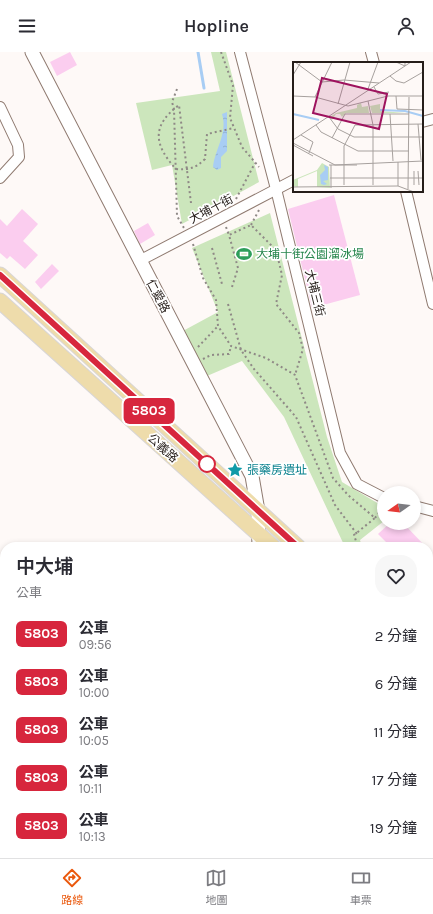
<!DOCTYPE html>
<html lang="zh-TW">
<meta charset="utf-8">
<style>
body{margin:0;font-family:Karla,"Noto Sans TC",sans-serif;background:#f7f7f7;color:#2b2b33;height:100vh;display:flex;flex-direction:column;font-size:15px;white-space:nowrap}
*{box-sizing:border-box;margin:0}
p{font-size:13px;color:#7c7c81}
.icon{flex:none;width:22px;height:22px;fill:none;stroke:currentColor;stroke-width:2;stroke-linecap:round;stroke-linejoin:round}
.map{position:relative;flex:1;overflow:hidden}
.details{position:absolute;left:0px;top:490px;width:433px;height:316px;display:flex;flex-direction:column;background:#fff;border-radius:16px 16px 0 0;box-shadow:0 2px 6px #0003}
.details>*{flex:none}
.badge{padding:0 8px;border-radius:6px;font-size:14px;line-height:26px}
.needle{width:26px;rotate:256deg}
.tools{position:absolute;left:377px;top:434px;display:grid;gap:8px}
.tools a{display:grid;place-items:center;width:44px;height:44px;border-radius:50%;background:#fff;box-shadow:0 2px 6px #0003;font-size:20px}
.map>.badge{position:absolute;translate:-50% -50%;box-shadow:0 0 0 2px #fff}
.round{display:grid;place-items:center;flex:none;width:42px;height:42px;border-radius:16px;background:#f7f7f7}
.overview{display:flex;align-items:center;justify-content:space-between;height:68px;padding:0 16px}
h1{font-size:19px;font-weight:600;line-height:30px}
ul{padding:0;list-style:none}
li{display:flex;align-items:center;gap:12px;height:48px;padding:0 16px}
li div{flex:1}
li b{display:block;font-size:15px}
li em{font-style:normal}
li .badge{min-width:44px;font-weight:700;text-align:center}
header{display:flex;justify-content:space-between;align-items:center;height:52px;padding:0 16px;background:#fff;font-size:18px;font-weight:600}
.tabs{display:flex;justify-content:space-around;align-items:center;height:56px;border-top:1px solid #e1e1e2;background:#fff;font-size:11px;color:#7c7c81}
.tabs a{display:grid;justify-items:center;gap:2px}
.tabs .on{color:#ea580c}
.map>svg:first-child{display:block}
.green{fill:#cce6bc}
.water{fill:url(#water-ripples)}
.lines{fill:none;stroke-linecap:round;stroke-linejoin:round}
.stream{stroke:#a8cdf4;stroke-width:3}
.building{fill:#fbcdef}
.street-casing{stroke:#8f7a70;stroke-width:12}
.secondary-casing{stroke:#8f7a70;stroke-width:15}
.primary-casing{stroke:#d8d6d6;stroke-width:17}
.path{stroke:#8f8986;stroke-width:2;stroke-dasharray:2 3;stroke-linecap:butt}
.street{stroke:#fff;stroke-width:10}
.secondary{stroke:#fff;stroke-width:13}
.primary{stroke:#eedcab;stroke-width:15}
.line-casing{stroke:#fff;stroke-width:9}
.line{stroke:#d7263d;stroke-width:6}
.stop-dot{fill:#fff;stroke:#d7263d;stroke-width:2}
.labels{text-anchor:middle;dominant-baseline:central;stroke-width:3.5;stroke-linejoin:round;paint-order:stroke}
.street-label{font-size:12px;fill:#251d19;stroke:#fff}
.leisure-label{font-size:12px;fill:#27864d;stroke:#fff;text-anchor:start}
.culture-label{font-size:12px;fill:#0d838f;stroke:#fff;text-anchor:start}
.inset-river{fill:none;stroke:#a8cdf4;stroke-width:2}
.inset-road{fill:none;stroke:#a7a19e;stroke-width:1}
.view{fill:#9e125e;fill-opacity:0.15;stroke:#9e125e;stroke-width:2}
.inset-edge{fill:none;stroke:#251d19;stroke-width:2}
</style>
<header><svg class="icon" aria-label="menu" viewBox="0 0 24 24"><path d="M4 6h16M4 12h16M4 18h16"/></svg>Hopline<svg class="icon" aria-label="person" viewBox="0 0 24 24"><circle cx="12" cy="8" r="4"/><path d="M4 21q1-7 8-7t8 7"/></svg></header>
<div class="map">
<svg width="433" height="806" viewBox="0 0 433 806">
<defs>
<pattern id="water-ripples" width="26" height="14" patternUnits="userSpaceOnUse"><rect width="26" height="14" fill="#a8cdf4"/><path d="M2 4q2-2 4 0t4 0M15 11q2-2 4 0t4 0" fill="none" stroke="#90b0d1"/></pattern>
</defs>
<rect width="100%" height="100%" fill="#fef9f7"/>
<!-- green -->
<g class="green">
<path d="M211,0H226L259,130L182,172L172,113L152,118L136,51L220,39Z"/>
<path d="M270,161L327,385L342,430L384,455V469L360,488L362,495H345L284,365L242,309L207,324L181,280L218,260L192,196Z"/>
<path d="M428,534L433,538V595L428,600Z"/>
</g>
<!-- water -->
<path class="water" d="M227,60V99L221,105V116L217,118L213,115C215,97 228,81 222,62Z"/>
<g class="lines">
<!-- stream -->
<path class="stream" d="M198,0L204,36"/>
</g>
<!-- building -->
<g class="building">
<path d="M70,0L77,13L57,24L50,10Z"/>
<path d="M334,143L360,243L312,256L288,157Z"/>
<path d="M22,157L38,172L23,189L38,203L25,217L10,204L7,207L0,201V167L7,174Z"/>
<path d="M148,171L155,183L140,192L134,179Z"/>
<path d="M52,212L59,219L41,237L35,230Z"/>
<path d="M390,471H403L426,495H391L378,482Z"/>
</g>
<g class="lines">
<defs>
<g id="street">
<path d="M240,0L276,137L340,401L357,432L384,446"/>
<path d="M371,0L374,11"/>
<path d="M0,55L18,93L19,105L0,126"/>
<path d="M422,70L433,67"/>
<path d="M406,139L433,252"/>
<path d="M139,209L294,128"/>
<path d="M414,454L433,459"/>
<path d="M0,542L5,543"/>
<path d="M0,672L5,686"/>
<path d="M0,781L5,782"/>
<path d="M84,801L106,806"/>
<path d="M36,806L38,801"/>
</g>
<g id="secondary">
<path d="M32,0L252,424L258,459L259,495"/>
<path d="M240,801L241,806"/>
</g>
<g id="primary">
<path d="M0,223L298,495"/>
<path d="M0,249L273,495"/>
<path d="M428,611L433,616"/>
<path d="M428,638L433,642"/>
</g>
</defs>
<!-- street casing -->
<use href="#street" class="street-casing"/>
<!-- secondary casing -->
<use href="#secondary" class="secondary-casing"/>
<!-- primary casing -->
<use href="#primary" class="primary-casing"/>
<!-- path -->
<g class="path">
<path d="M221,0L233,33L230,66L242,95L259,115"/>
<path d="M177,37L172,50L174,57L177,164L184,176"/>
<path d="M236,147L255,111"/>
<path d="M191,151L179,53C151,74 154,93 176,117C189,118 196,116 205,107L207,82L234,76"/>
<path d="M251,173L259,158"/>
<path d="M226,175L229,183"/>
<path d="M193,192L203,226L216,248L218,274L231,294L266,306L295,323L333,426L348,443L375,466L354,483L358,495"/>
<path d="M212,196L222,232"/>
<path d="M232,235L238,216L229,183L251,173L276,198L282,223L276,252L299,281L303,297L295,323"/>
<path d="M228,252L241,298L254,317L296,365L335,453L357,482"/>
<path d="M198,295L218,274"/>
<path d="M203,307L211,303L229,302L231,294"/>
<path d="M375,466L382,456"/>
<path d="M428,589L432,594"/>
</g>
<!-- street -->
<use href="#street" class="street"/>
<!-- secondary -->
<use href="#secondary" class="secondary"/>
<!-- primary -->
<use href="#primary" class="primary"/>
</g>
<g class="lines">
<defs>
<path id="line" d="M0,223L298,495"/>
</defs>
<!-- line casing -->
<use href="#line" class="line-casing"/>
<!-- line -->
<use href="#line" class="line"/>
</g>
<!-- icons -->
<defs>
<symbol id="stadium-bare" viewBox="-9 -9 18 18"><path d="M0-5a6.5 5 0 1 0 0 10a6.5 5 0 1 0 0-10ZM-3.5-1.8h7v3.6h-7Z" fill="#2e9e5b" stroke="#fff" stroke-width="2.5" paint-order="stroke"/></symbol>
<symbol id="sight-bare" viewBox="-9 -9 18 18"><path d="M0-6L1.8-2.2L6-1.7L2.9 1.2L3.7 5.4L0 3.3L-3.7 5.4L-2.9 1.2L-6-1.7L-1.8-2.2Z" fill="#0f9aa8" stroke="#fff" stroke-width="2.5" paint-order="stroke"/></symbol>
</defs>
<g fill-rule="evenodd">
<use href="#stadium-bare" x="233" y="191" width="22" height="22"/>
<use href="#sight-bare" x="224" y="407" width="22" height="22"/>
</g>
<!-- markers -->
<circle class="stop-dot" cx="207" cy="412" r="8"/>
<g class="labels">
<!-- street labels -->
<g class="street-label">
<text transform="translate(211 157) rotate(-28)">大埔十街</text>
<text transform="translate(315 241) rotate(76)">大埔三街</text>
<text transform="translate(158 244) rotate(62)">仁愛路</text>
<text transform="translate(163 396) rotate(42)">公義路</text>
</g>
<!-- leisure labels -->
<g class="leisure-label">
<text x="256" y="202">大埔十街公園溜冰場</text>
</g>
<!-- culture labels -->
<g class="culture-label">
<text x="247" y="418">張藥房遺址</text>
</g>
</g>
<!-- overview -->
<g transform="translate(293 10)">
<rect width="130" height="130" fill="#fef9f7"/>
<path d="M68,41L69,45L75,44L76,51H53L49,55L47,52H43L39,58L37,55L43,51L64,46V43ZM87,42V49L113,51H79L77,44ZM29,101L36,105L37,126L24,125V109L5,117V125L0,124V118L24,108Z" fill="#cce6bc"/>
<path d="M31,103L35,105V118L30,119L34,122L31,123L28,122L27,113L32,108Z" fill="#a8cdf4"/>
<path class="inset-river" d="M87,48L112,49L130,54M0,52L26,58"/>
<path class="inset-road" d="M2,0L29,20L51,18L86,21M103,0L112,4V0M0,13L8,0M97,14L103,19L111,21L130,10M81,25L85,32L96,30M75,27L85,0M0,34L22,35L55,44L95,34H130M103,34L104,47L130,48M22,35L39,0M75,39L80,63V123M45,42L57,0M97,52L100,99M36,55L45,67L61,75H130M125,62L128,98M23,63L28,70L65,89H116M8,73L20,80L16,91M39,76L52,52H116M0,78L118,0M0,81L42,103L130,99M0,83L20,94M36,103H64M121,109V123M125,109L126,123M37,116H130M51,123V84L62,63L130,62M105,124V100M0,125L105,124L121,130M38,126V103M115,127L116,35"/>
<path class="view" d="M29,16L94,32L86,67L20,51Z"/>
<rect width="130" height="130" class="inset-edge"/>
</g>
</svg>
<div class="tools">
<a><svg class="needle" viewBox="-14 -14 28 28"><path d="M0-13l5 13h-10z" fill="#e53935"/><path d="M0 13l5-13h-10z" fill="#7c7c81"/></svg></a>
</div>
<b class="badge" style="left:149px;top:359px;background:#d7263d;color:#fff">5803</b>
<section class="details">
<div class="overview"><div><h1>中大埔</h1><p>公車</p></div><a class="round"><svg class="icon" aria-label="heart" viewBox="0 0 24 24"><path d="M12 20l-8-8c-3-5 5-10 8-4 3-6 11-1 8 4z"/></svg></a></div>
<ul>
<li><span class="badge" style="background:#d7263d;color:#fff">5803</span><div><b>公車</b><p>09:56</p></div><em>2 分鐘</em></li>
<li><span class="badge" style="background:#d7263d;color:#fff">5803</span><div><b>公車</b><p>10:00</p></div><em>6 分鐘</em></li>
<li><span class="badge" style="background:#d7263d;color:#fff">5803</span><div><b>公車</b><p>10:05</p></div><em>11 分鐘</em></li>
<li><span class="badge" style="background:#d7263d;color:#fff">5803</span><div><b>公車</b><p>10:11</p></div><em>17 分鐘</em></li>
<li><span class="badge" style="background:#d7263d;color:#fff">5803</span><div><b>公車</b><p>10:13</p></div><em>19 分鐘</em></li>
</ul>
</section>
</div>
<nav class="tabs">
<a class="on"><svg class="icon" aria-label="directions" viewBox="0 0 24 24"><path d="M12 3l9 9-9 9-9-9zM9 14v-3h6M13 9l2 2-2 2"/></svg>路線</a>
<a><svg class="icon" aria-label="map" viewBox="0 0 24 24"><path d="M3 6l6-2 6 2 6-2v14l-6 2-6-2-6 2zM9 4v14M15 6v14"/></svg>地圖</a>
<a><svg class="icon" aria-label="tickets" viewBox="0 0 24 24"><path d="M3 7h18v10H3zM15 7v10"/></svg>車票</a>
</nav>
